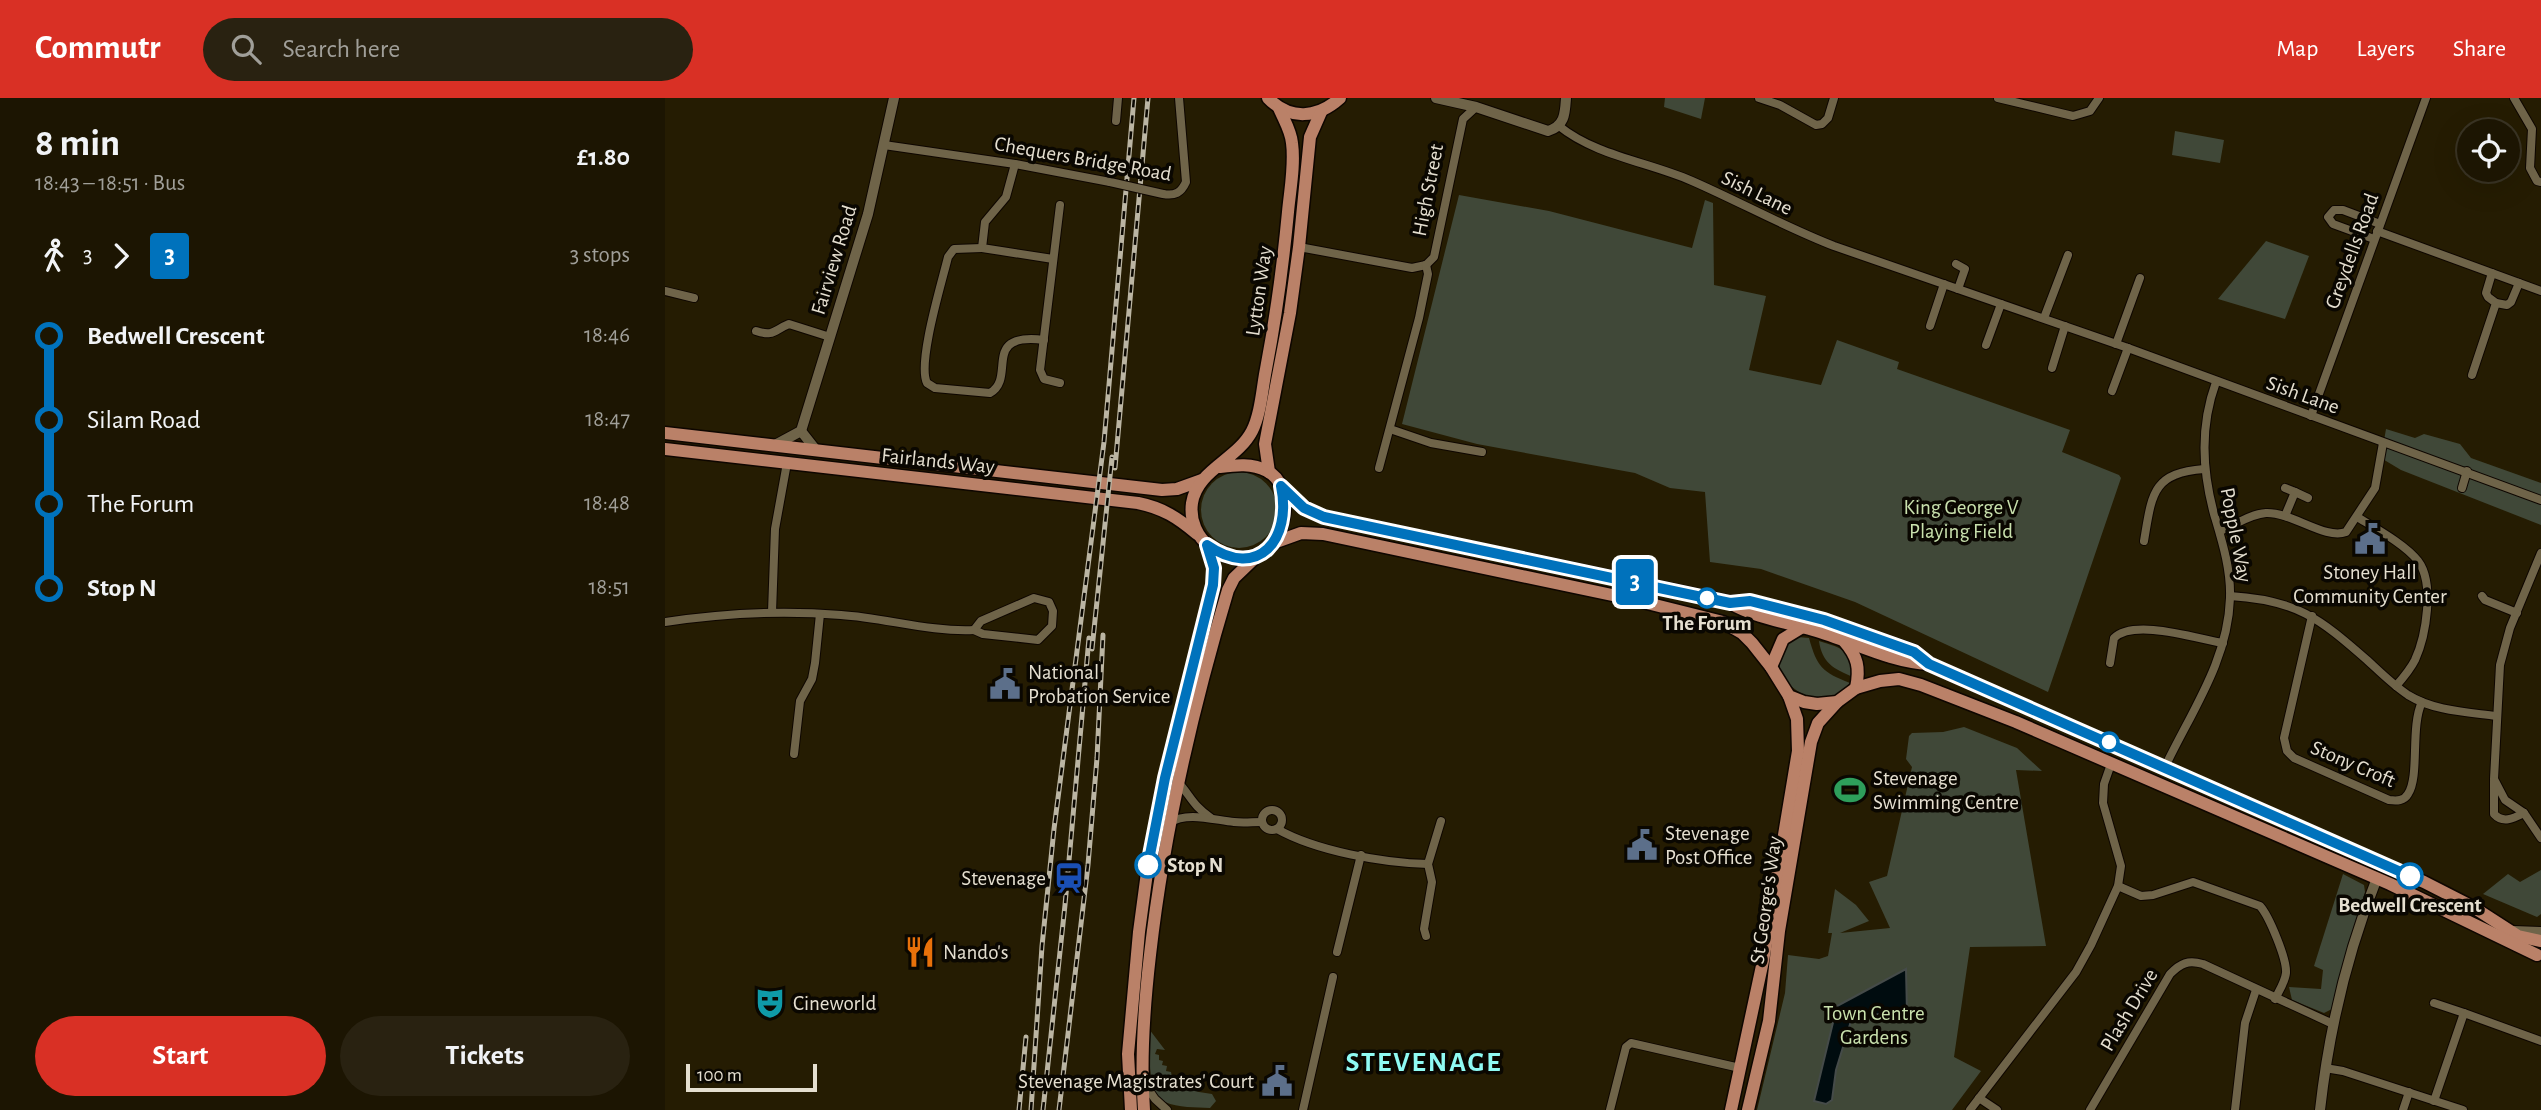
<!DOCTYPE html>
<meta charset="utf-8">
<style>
body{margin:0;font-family:"Alegreya Sans",sans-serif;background:#292211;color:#f1f3f6;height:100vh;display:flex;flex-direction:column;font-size:26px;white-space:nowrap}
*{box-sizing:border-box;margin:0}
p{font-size:23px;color:#a09f99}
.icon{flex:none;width:38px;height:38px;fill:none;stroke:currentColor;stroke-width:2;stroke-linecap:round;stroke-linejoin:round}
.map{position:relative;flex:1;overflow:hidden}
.details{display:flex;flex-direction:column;background:#1c1502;width:665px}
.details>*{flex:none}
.badge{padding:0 14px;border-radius:5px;font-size:24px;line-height:46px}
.controls{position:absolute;left:1792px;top:21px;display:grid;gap:14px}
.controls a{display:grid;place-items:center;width:63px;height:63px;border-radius:50%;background:#1c1502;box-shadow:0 7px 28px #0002,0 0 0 2px #3a3424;font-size:35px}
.scale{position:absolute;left:21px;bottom:18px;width:131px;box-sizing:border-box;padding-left:7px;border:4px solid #e5dfd0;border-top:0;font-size:19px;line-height:24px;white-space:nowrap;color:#e5dfd0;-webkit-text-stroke:5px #0a0701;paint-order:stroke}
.map>.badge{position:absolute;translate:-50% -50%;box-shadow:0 0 0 4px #fff}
.legs{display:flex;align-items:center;gap:10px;height:77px;padding:0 35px;font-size:23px}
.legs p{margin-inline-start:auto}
.headline{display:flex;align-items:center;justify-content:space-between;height:119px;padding:0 35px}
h1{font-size:38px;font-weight:700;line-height:52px}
.cta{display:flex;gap:14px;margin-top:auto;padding:14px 35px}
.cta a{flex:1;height:80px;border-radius:42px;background:#d93025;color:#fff;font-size:28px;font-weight:700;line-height:80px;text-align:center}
.cta a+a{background:#292211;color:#f1f3f6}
ul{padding:0 35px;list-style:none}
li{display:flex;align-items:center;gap:24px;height:84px;font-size:26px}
li i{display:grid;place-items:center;width:10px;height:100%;margin:0 9px;background:currentColor}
li i::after{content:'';width:18px;height:18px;margin:-9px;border:5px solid;border-radius:50%;background:#1c1502}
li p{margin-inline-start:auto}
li:first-child i{background:linear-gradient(#0000 50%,currentColor 0)}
li:last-child i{background:linear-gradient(currentColor 50%,#0000 0)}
header{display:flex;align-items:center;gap:42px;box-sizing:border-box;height:98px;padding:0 35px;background:#d93025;color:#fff}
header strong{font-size:33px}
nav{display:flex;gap:38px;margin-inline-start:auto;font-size:24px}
.search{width:490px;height:63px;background:#292211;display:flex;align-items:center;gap:18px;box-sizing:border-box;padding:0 24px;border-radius:38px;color:#a09f99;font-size:26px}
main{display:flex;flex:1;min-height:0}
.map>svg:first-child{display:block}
.green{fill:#404838}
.water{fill:#000c0f;stroke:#454b49;stroke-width:2}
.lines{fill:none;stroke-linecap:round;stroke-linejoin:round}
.minor-casing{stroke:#0e0600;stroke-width:10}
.tertiary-casing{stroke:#0e0600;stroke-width:12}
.primary-casing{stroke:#0e0600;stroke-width:15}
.minor{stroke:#6f6449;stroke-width:8}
.tertiary{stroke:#6f6449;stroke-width:10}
.primary{stroke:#ba8168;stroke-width:12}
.rail-casing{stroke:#bbb5a3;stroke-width:5}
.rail{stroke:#0a0701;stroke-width:2.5;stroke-dasharray:8;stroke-linecap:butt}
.minor-bridge-casing{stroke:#0e0600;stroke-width:10;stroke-linecap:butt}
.minor-bridge{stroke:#6f6449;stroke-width:8}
.line-1-casing{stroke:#fff;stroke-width:16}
.line-1{stroke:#0072bc;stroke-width:10}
.stop-1-dot{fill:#fff;stroke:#0072bc;stroke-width:3.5}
.labels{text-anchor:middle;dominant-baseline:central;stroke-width:7;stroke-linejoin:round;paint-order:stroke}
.street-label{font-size:21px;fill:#e5dfd0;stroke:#0a0701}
.park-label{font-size:21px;fill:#c9e1ad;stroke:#0a0701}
.poi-label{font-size:21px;fill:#e5dfd0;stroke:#0a0701;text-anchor:start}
.stop-label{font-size:21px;font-weight:bold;fill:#e5dfd0;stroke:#0a0701}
.district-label{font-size:28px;font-weight:bold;letter-spacing:2px;fill:#8ffaf3;stroke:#0a0701}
</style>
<header>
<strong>Commutr</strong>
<div class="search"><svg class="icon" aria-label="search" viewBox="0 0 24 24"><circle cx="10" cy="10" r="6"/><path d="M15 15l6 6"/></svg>Search here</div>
<nav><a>Map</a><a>Layers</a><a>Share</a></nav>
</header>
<main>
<section class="details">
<div class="headline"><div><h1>8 min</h1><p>18:43 – 18:51 · Bus</p></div><b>£1.80</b></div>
<div class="legs"><svg class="icon" aria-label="walk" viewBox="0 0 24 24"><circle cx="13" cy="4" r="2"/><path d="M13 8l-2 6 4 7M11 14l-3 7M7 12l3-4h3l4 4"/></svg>3<svg class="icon" aria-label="forward" viewBox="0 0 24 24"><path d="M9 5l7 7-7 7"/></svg><b class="badge" style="background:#0072bc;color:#fff">3</b><p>3 stops</p></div>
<ul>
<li><i style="color:#0072bc"></i><b>Bedwell Crescent</b><p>18:46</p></li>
<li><i style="color:#0072bc"></i><span>Silam Road</span><p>18:47</p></li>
<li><i style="color:#0072bc"></i><span>The Forum</span><p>18:48</p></li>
<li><i style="color:#0072bc"></i><b>Stop N</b><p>18:51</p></li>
</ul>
<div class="cta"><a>Start</a><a>Tickets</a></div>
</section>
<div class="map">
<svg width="1876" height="1012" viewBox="0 0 1876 1012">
<rect width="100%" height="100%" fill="#251c02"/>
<!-- green -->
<g class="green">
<path d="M1000,0H1040L1036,21L999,9Z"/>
<path d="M1510,33L1559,42L1555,65L1507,57Z"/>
<path d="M794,97L884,113L1027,150L1040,102L1048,105L1049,187L1101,198L1084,272L1156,287L1172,242L1234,264L1232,271L1405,332L1397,354L1454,377L1456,380L1383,594L1190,504L1096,471L1045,464L1040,394L1005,390L970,375L812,346L737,326Z"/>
<path d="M1601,143L1644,158L1620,221L1553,201Z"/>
<path d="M1721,331L1750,340L1759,336L1795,346L1806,360L1876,385V427L1736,372L1716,360Z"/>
<circle cx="574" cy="412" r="38"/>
<path d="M1132,539L1144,540C1152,569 1157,574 1185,585C1152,630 1080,565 1132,539Z"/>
<path d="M1154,543C1180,551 1183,551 1188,579C1169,571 1157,565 1154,543Z"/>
<path d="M1299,629L1352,650L1377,673L1351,672L1381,848L1305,849L1289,959L1316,973L1287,1012H1092L1120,895L1123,857L1154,861L1163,858L1167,835H1163L1170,791L1191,807L1204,823L1175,835L1225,830L1204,784L1222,778L1247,669L1241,661L1244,638L1247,635L1278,634Z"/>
<path d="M1876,772V816L1872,819L1818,796L1843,776L1855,784Z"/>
<path d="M1678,776L1699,787L1700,794L1667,911L1659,915L1627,902L1624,889L1656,891L1658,872L1649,868Z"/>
<path d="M484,931L500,952L492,951L490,956L494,957V962L498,963L497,967L502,968L501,973L506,974L508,985L534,994L547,996L551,1003L545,1010C531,1009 513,1010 500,1004C480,996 486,950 484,931Z"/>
</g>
<!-- water -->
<path class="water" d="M1241,871L1242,915L1196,917L1186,923L1171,972L1167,1002L1161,1006L1149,1003L1172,908Z"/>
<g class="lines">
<defs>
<g id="minor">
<path d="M1094,0L1115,7L1151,27L1157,26L1163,20L1169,0"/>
<path d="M1333,0L1408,18L1425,13L1434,0"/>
<path d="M1849,0L1867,31L1865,70L1872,83L1876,84"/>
<path d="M451,23L453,0"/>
<path d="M894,28C931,58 984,64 1027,83C1075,104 1120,129 1169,148L1463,250L1876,402"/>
<path d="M219,47L350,66L445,84"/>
<path d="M350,66L341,99L320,124L317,150L388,161"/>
<path d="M498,96C510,98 516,95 521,84L514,0"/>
<path d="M1712,133L1876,193"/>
<path d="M1709,141L1668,126L1663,119L1669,112H1678L1715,126"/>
<path d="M634,149L747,170L761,167"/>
<path d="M317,150L289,151L283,159C277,184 252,265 262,285L270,290L325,295C352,280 315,234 379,242"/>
<path d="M1291,166L1300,171L1293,191"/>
<path d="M761,167L769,159L798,21L811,9"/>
<path d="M0,193L29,200"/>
<path d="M1831,205L1842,207L1846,204L1854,185"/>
<path d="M1379,220L1403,157"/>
<path d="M1265,228L1279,186"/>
<path d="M91,233C109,239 109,232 124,226L165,239"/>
<path d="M1451,246L1475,180"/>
<path d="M1321,247L1336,206"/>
<path d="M1387,270L1400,228"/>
<path d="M1807,277L1831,205L1823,199L1821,195L1827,175"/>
<path d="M395,285L379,281L375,272L395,107"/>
<path d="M1447,293L1463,250"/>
<path d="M1646,318L1761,0"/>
<path d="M725,331L766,345L817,354"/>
<path d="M714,370L754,220L763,176L761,167"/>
<path d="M1620,390L1630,394L1620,418"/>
<path d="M1797,390L1802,373"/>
<path d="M1630,394L1643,400"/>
<path d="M1692,419C1710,430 1741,447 1753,463C1770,485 1761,538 1750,562C1745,572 1738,580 1731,588"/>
<path d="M1555,433C1570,427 1585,416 1601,415C1627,414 1660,442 1681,434L1710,390L1718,345"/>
<path d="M1479,443C1487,396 1487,375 1539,371"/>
<path d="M1876,455L1845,530L1835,567L1829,681L1840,702L1859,715L1876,740"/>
<path d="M1565,498C1632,502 1654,520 1702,562C1715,574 1728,587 1743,597C1769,613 1801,614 1831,618"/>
<path d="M1817,498L1820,502L1852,515"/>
<path d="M369,500L384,504L388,513L387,528L373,542L318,536L309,532L316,523Z"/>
<path d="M107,514L110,431L122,365"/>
<path d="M1647,518L1619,640L1622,653L1629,660L1724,702C1732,703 1739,703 1743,696C1755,678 1745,629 1757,604"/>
<path d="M0,524C59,515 117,512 176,517C221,520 264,534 309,532"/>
<path d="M1445,565L1449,540C1469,520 1533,541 1558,545"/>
<path d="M129,656L135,603L147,581L150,565L155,516"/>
<path d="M1500,669C1526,614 1563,563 1565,500C1566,471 1557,443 1549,416C1537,371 1535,328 1551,284"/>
<path d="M512,683C526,698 527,707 546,720"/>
<path d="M1829,683V716C1838,726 1849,720 1859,715"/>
<circle cx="607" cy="722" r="10"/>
<path d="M504,725C522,713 549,722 569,724C578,725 587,724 597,724"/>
<path d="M612,731C651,753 718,765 763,766"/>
<path d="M1453,788L1476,798L1488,797L1528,784L1595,808C1604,818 1622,861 1621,875C1620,884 1614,893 1610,901"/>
<path d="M761,838L759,831L767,784L763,766L776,723"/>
<path d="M672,854L696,757"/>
<path d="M1769,905L1799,915"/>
<path d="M1660,970L1678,973L1798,1012"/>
<path d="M479,985L490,1001L502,1012"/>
<path d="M1314,1000L1332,1012"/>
<path d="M1769,1003L1799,915L1876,943"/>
<path d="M638,1012L668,879"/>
<path d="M945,1012L961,949L966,945L1075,970"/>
<path d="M1305,1012L1411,874L1426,847L1453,788L1456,768L1438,705L1439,686L1446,666"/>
<path d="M1425,1012L1505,876C1516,865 1523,862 1538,866L1668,926"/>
<path d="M1570,1012L1580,925L1591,892"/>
<path d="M1738,1012L1744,994"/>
</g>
<g id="tertiary">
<path d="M771,0L811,9L883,33C900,28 900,15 901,0"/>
<path d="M136,333L151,352"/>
<path d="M110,347L136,333L203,116L229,0"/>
<path d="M1848,833L1876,834"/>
<path d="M1655,1012C1664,932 1682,855 1712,780"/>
</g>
<g id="primary">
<path d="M603,0C625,23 653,20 675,0"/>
<path d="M0,335L497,392L512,391L537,382"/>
<path d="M0,351L473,405C498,410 513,420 532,436"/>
<path d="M555,369C571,367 587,365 602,373C631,387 622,445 593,457C559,470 522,441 527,405C532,372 572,362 587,333C596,315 597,291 601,271C611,219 618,167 623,114C625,92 630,67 627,45C626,33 619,22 614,10"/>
<path d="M604,374L600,346L625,215L634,149L645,39L656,14"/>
<path d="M616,388L639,410L659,419L1065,504L1085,503L1159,522L1249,553L1264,566L1759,784L1808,809L1853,838L1875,843"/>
<path d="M611,444L636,435L658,436L966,501L1058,524L1077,535L1087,545L1106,569L1124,598L1139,604L1152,606L1172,604L1191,590L1215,583L1234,581L1256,587L1351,624L1725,786L1872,857"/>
<path d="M1065,505C1091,520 1120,524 1148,532C1187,543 1224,564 1264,566"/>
<path d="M1179,543C1193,559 1195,570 1191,590"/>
<path d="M1106,569L1118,541L1136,530"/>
<path d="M466,1012L463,956L474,834L483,767L500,680L548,487L549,470L542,448"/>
<path d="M479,1012C475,960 479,909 485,857C499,733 527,612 563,492L569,480L593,457"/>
<path d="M1066,1012L1098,863L1133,653L1132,621L1124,598"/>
<path d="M1083,1012L1104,923L1114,833L1146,644L1153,625L1172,604"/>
</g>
</defs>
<!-- minor casing -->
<use href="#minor" class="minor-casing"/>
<!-- tertiary casing -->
<use href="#tertiary" class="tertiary-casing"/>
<!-- primary casing -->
<use href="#primary" class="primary-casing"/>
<!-- minor -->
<use href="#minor" class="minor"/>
<!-- tertiary -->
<use href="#tertiary" class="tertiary"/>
<!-- primary -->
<use href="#primary" class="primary"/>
<defs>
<g id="rail">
<path d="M450,370L483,0"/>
<path d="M427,551L447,359"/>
<path d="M354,1012L361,939"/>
<path d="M366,1012L377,848L389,731L439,344L469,0"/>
<path d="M378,1012L400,807L424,540"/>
<path d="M394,1012L423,767L432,660L438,537"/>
</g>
</defs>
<!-- rail casing -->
<use href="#rail" class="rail-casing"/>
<!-- rail -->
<use href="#rail" class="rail"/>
<defs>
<path id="minor-bridge" d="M445,84L498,96"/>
</defs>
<!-- minor-bridge casing -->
<use href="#minor-bridge" class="minor-bridge-casing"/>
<!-- minor-bridge -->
<use href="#minor-bridge" class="minor-bridge"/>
</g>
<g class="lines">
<defs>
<path id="line-1" d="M483,767L500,680L548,487L549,470L542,447C594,483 627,441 616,388L639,410L659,419L1065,505L1085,503L1159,522L1249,554L1264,566L1745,778"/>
</defs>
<!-- line-1 casing -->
<use href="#line-1" class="line-1-casing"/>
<!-- line-1 -->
<use href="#line-1" class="line-1"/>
</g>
<!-- icons -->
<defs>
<symbol id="civic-bare" viewBox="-9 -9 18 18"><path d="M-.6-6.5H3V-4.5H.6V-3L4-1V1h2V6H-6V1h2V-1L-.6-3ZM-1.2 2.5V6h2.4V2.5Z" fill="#5c6f8a" stroke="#0a0701" stroke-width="2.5" paint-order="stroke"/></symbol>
<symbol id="stadium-bare" viewBox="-9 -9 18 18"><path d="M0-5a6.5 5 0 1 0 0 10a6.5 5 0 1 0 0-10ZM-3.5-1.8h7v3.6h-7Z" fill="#2e9e5b" stroke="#0a0701" stroke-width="2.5" paint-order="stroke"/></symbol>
<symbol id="station-bare" viewBox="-9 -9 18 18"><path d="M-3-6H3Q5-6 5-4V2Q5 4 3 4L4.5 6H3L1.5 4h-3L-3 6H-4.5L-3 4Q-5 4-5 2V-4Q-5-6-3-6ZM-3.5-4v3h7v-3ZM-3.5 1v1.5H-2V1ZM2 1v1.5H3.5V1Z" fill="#1a4fb4" stroke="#0a0701" stroke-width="2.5" paint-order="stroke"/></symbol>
<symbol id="restaurant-bare" viewBox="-9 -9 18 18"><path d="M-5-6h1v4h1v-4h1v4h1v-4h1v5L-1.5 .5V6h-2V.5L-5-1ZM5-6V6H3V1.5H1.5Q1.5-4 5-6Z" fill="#e8710a" stroke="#0a0701" stroke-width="2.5" paint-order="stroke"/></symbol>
<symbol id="theatre-bare" viewBox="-9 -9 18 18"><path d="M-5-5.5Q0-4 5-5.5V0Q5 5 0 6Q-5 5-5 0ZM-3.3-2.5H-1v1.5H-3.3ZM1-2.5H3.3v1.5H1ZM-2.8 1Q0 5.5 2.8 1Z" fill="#0f9aa8" stroke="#0a0701" stroke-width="2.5" paint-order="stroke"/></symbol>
</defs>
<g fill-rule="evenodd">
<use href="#civic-bare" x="1683" y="419" width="44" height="44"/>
<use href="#civic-bare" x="318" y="564" width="44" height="44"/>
<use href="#stadium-bare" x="1163" y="670" width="44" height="44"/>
<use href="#civic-bare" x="955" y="725" width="44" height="44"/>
<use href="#station-bare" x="382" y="758" width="44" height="44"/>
<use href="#restaurant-bare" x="233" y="832" width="44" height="44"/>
<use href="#theatre-bare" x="83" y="883" width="44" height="44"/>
<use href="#civic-bare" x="590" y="961" width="44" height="44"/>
</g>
<!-- markers -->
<g class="stop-1-dot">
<circle cx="1042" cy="500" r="9"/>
<circle cx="1444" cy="644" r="9"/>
<circle cx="483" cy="767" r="12"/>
<circle cx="1745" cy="778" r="12"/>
</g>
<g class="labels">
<!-- street labels -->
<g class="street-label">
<text transform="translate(418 61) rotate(10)">Chequers Bridge Road</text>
<text transform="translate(763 92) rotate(-79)">High Street</text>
<text transform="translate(1092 95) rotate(26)">Sish Lane</text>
<text transform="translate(1687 153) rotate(-70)">Greydells Road</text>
<text transform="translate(169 162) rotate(-73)">Fairview Road</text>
<text transform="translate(594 193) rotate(-82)">Lytton Way</text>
<text transform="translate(1638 297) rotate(20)">Sish Lane</text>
<text transform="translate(273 363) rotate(6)">Fairlands Way</text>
<text transform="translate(1571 437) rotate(79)">Popple Way</text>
<text transform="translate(1688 666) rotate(23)">Stony Croft</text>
<text transform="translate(1101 802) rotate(-82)">St George's Way</text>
<text transform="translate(1464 912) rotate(-59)">Plash Drive</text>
</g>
<!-- park labels -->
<g class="park-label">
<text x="1296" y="409">King George V<tspan x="1296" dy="24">Playing Field</tspan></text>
<text x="1209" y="915">Town Centre<tspan x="1209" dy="24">Gardens</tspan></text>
</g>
<!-- poi labels -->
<g class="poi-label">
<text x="1705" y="474" text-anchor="middle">Stoney Hall<tspan x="1705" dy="24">Community Center</tspan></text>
<text x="363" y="574">National<tspan x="363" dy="24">Probation Service</tspan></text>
<text x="1208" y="680">Stevenage<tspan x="1208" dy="24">Swimming Centre</tspan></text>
<text x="1000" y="735">Stevenage<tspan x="1000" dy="24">Post Office</tspan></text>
<text x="381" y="780" text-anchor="end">Stevenage</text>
<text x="278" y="854">Nando's</text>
<text x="128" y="905">Cineworld</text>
<text x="589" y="983" text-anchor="end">Stevenage Magistrates' Court</text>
</g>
<!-- stop labels -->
<g class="stop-label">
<text x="1042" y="525">The Forum</text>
<text x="502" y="767" text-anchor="start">Stop N</text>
<text x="1745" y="807">Bedwell Crescent</text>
</g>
<!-- district labels -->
<g class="district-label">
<text x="759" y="965">STEVENAGE</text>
</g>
</g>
</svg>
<div class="controls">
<a><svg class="icon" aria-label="locate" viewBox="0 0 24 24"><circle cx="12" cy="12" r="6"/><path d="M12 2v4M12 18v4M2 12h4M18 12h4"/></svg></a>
</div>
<div class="scale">100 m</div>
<b class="badge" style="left:970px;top:484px;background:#0072bc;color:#fff">3</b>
</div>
</main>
